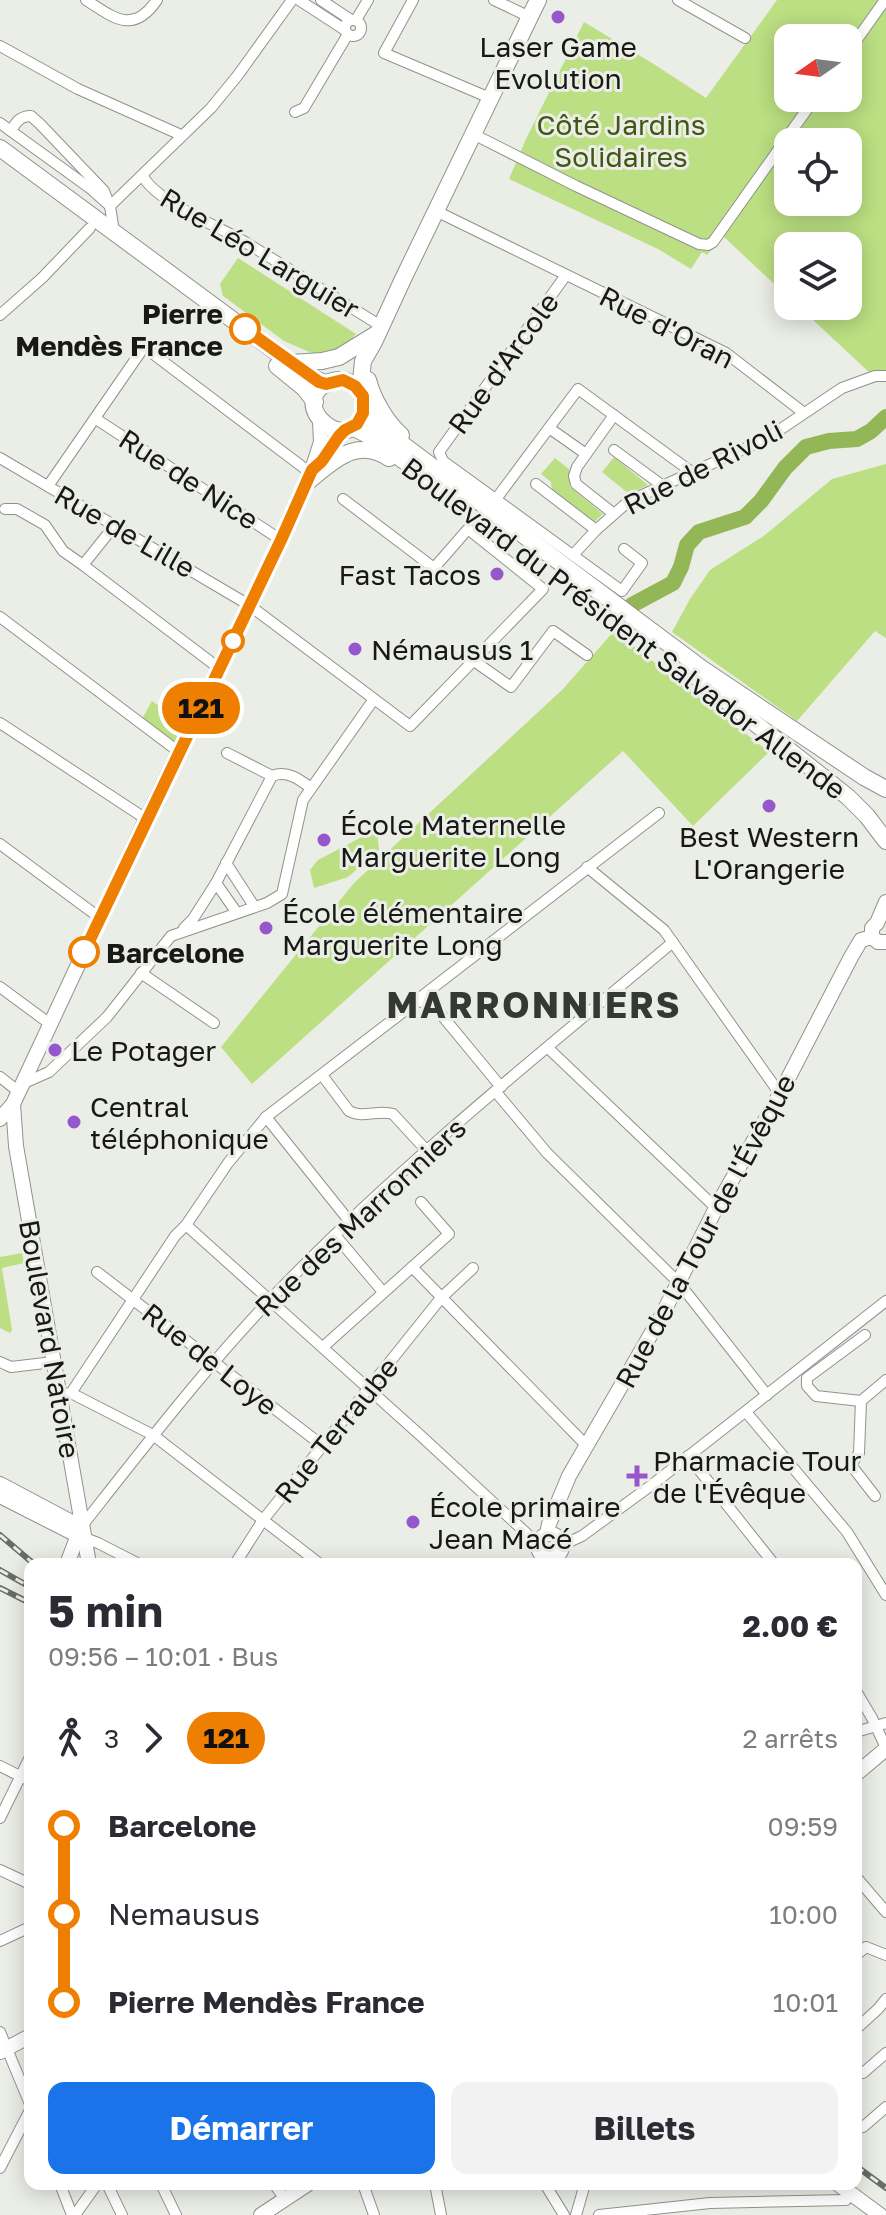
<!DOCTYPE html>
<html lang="fr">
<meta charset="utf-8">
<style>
body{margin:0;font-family:"Golos Text",sans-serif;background:#f2f2f3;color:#2b2b33;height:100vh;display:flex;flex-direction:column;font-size:30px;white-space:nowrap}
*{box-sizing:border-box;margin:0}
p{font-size:26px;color:#7c7c81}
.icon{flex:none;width:44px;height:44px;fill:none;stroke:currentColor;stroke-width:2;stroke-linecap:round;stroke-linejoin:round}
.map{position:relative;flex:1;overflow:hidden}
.drawer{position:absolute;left:24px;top:1558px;width:838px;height:632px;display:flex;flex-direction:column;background:#fff;border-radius:16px;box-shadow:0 4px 20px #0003}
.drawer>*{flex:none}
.badge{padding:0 16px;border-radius:26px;font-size:28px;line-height:52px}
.needle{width:52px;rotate:256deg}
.controls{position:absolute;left:774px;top:24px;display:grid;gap:16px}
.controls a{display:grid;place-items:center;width:88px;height:88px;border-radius:16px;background:#fff;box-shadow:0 4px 20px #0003;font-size:40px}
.map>.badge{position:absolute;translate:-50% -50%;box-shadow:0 0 0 4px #fff}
.legs{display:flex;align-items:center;gap:12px;height:88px;padding:0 24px;font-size:26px}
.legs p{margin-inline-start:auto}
.summary{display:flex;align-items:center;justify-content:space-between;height:136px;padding:0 24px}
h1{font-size:44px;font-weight:700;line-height:60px}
.cta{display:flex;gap:16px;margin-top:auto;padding:16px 24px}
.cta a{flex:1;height:92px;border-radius:16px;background:#1a73e8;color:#fff;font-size:32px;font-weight:700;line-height:92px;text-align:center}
.cta a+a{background:#f2f2f3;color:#2b2b33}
ul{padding:0 24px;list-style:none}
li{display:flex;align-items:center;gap:28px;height:88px;font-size:30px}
li i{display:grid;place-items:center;width:12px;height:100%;margin:0 10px;background:currentColor}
li i::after{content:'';width:20px;height:20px;margin:-10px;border:6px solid;border-radius:50%;background:#fff}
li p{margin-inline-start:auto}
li:first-child i{background:linear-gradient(#0000 50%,currentColor 0)}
li:last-child i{background:linear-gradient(currentColor 50%,#0000 0)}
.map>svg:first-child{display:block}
.green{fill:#bbdf82;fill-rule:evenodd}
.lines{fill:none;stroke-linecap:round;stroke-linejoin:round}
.river{stroke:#93b657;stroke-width:16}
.street-casing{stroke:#90938c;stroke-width:12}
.secondary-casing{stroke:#90938c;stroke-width:16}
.primary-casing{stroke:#90938c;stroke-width:18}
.street{stroke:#fff;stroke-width:10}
.secondary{stroke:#fff;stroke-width:14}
.primary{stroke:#fff;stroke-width:16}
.rail-casing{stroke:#6a6c68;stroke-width:6}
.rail{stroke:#ebeee7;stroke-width:3;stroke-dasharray:9;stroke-linecap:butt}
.line-1-casing{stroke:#fff;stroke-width:18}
.line-1{stroke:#ee7f00;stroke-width:12}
.poi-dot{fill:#9657cd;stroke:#ebeee7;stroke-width:3}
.stop-1-dot{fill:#fff;stroke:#ee7f00;stroke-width:4}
.labels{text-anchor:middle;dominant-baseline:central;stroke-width:6;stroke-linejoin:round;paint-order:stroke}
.poi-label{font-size:28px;fill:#181917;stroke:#ebeee7;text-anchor:start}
.park-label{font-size:28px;fill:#415713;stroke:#ebeee7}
.street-label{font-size:28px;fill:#181917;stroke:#ebeee7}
.stop-label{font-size:28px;font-weight:bold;fill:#181917;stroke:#ebeee7;text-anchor:end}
.district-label{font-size:36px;font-weight:bold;letter-spacing:2px;fill:#363933;stroke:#ebeee7}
</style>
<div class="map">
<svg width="886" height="2215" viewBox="0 0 886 2215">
<rect width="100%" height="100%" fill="#ebeee7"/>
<!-- green -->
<g class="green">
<path d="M777,0H886V372L870,373L798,306H848V246H788V297L723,236L707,255L702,252L691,269L658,249L509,179L526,139L584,22L652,63L706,98ZM788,38H848V98H788ZM788,142H848V202H788Z"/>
<path d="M238,258L356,334L342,351L314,354L284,341L223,296L220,284Z"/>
<path d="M614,457L648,485L629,494L602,472Z"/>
<path d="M555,458L569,469L570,487L603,514L593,523L552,492L551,482L541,474Z"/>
<path d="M886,464V638L875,631L797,721L672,632L690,599L710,570L765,535L832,479Z"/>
<path d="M614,631L769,752L693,826L623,751L252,1084L221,1047L354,883L563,689Z"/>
<path d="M152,701L185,724L175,742L142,719Z"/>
<path d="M377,829L379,850L348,877L314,888L310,870L318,860Z"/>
<path d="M22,1253L24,1263L2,1268L12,1330L10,1333L0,1328V1257Z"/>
</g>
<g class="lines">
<!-- river -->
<path class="river" d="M632,605L673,583L681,567L687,545L699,532L745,517L761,501L785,468L806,447L829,441L857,439L871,431L886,417"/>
<defs>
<g id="street">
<path d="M86,0C114,18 133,35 157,0"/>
<path d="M299,0L345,30"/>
<path d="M321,0L351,20"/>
<path d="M413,0L384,53L490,98"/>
<path d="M494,0L530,17"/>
<path d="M678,0L745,38"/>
<circle cx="353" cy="28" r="8"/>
<path d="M356,20L368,0"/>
<path d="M0,46L78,89L181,135"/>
<path d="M848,52L885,0"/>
<path d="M295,112L304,108L348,34"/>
<path d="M0,123L91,189L109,205"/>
<path d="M11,131C16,122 20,116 31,116L40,124L104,191L110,206L114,232"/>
<path d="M473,134L576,186L699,244L708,245L713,242L815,98"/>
<path d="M143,176C155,201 220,227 245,242L381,326"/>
<path d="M110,206L211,108L238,75L292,0"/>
<path d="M436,211L726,353L804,413"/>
<path d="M566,275L439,452L443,461L622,591L642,563L624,549"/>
<path d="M0,315L42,278L90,228"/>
<path d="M614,415L577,467L574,476L576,484L614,514"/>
<path d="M96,419L281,540"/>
<path d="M549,428L586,454"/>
<path d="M614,450L663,486"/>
<path d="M0,458L249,605L410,726L543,589L468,529L434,568L343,499"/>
<path d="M536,484L596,530"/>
<path d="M48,486L144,347L304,468L310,475"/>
<path d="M496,499L578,389L693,473"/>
<path d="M5,509H17L45,525L63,551L83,565L220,669"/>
<path d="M573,555L596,530L629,501L766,439L842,388L875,376H886"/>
<path d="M83,565L115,525"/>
<path d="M0,617L179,752"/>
<path d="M474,661L511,687L553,631L587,655"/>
<path d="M0,723L146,819"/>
<path d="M227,753L272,776"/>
<path d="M0,844L100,918"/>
<path d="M226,863L252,903"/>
<path d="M587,867L664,930L780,1094"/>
<path d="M237,913L216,883L272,776C287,770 299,779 311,788"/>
<path d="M184,928L193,919L216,883"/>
<path d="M141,973L214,1023"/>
<path d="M0,987L50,1024"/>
<path d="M417,1000L659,813"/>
<path d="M548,1048L716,1208"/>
<path d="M322,1075L349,1111C363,1119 379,1109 393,1114L427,1151"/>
<path d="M0,1077L19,1092"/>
<path d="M22,1084L49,1072L107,1017L171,936L267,903L282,894L303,800L374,699"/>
<path d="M495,1091L547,1153L679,1283L767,1395"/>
<path d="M266,1117L350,1222"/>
<path d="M186,1225L420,1435L538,1544"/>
<path d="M335,1235L383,1292"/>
<path d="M412,1267L583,1442L586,1447"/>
<path d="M97,1272L323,1446"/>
<path d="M323,1347L449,1234L421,1202"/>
<path d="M0,1362L11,1367L53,1362"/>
<path d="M71,1393L153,1435L320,1564"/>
<path d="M59,1395L71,1393L175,1236L186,1225L228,1163L266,1117L416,1002L430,1001L501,1087"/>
<path d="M861,1401L816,1396L807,1386V1378L865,1335"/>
<path d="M746,1412L847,1532L886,1595"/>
<path d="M688,1456L774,1564"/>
<path d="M875,1496L851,1465L859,1453L861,1401L886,1380"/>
<path d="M82,1526C151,1438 219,1350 298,1271C415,1153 546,1049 673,942"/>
<path d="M79,1536L98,1543L139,1564"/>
<path d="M562,1545L582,1536L653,1484L886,1301"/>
<path d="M555,1557L562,1564"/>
<path d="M235,1564L263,1520L441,1298L473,1268"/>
<path d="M856,1691L872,1718L886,1748"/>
<path d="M856,1732L886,1723"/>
<path d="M0,1766L30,1781"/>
<path d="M0,1818L30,1757"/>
<path d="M0,1870L30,1884"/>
<path d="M856,1877L886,1912"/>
<path d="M0,1941L30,1927"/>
<path d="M856,1955L866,1947L886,1955"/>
<path d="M856,2029L878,2009L886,1999"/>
<path d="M0,2032L30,2104"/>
<path d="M863,2073L886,2053"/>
<path d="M856,2128L863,2127L886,2107"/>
<path d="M0,2168L30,2110"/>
<path d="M60,2184L72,2215"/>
<path d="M107,2184L122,2215"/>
<path d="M161,2184L176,2215"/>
<path d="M274,2184L285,2199"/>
<path d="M363,2184L374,2215"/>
<path d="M435,2184L441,2215"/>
<path d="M545,2184L564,2215"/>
<path d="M75,2215L97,2184"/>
<path d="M576,2215L585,2184"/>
<path d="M599,2215L710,2203L846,2200"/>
</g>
<g id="secondary">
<path d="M318,464L345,430"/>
<path d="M872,937V928L877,923L886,902"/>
<path d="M872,937L878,942H886"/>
<path d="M13,1104L16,1146L89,1564"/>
<path d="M0,1119L13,1104L143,826L281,540L312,470L321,442L320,421"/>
<path d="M0,1484L81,1527"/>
<path d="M0,1496L77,1535"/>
<circle cx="550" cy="1546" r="12"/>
<path d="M547,1534L549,1524L569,1476L662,1315L716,1208L780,1094L851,957L861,940L872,937"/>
<path d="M67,1564L81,1527"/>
<path d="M856,1774L886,1749"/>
<path d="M0,2052L30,2036"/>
<path d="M838,2184L880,2215"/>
<path d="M261,2215L308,2184"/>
</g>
<g id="primary">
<path d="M0,148L291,363L311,377L326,384"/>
<path d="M291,363L322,361L339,357L378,333"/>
<path d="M277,366L304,388L315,402"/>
<path d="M368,380C373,399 386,422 401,435"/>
<path d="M360,391L363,361L374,342L403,279L538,0"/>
<path d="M365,407C352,464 283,403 329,382C341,377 355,382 361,393C365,399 364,405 367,411C369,416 374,421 378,426L701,668L864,777L886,789"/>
<path d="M352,427L370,436L459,501"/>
<path d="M307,482C333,462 356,436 389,458"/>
<path d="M693,674L848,797L867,816L886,841"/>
</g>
</defs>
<!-- street casing -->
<use href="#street" class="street-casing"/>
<!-- secondary casing -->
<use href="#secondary" class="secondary-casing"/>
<!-- primary casing -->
<use href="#primary" class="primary-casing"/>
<!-- street -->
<use href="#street" class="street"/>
<!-- secondary -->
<use href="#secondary" class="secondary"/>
<!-- primary -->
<use href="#primary" class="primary"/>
<defs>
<g id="rail">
<path d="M0,1535L34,1564"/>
<path d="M0,1570L30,1587"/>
<path d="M0,1588L30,1603"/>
<path d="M856,2166L886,2188"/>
</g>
</defs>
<!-- rail casing -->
<use href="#rail" class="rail-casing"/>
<!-- rail -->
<use href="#rail" class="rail"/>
</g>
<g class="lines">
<defs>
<path id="line-1" d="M84,952L281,540L312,470L322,461L339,436L345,430L357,424L363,413V396L355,386L343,380L326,384L319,382L245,329"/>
</defs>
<!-- line-1 casing -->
<use href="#line-1" class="line-1-casing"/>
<!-- line-1 -->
<use href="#line-1" class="line-1"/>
</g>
<!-- markers -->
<g class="poi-dot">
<circle cx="558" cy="17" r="8"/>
<circle cx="497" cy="574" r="8"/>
<circle cx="355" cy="649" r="8"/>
<circle cx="769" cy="806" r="8"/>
<circle cx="324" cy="840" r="8"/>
<circle cx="266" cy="928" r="8"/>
<circle cx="55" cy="1050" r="8"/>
<circle cx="74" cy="1122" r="8"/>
<path d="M633 1464h8v8h8v8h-8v8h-8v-8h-8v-8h8z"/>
<circle cx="413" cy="1522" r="8"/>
</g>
<g class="stop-1-dot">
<circle cx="245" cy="329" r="14"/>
<circle cx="233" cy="641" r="10"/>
<circle cx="84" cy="952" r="14"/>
</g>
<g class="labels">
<!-- poi labels -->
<g class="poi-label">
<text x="558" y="46" text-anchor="middle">Laser Game<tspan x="558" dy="32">Evolution</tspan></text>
<text x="481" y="574" text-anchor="end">Fast Tacos</text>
<text x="371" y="649">Némausus 1</text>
<text x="340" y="824">École Maternelle<tspan x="340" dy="32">Marguerite Long</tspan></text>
<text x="769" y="836" text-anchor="middle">Best Western<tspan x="769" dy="32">L'Orangerie</tspan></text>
<text x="282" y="912">École élémentaire<tspan x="282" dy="32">Marguerite Long</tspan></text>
<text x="71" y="1050">Le Potager</text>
<text x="90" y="1106">Central<tspan x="90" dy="32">téléphonique</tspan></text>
<text x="653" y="1460">Pharmacie Tour<tspan x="653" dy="32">de l'Évêque</tspan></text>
<text x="429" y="1506">École primaire<tspan x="429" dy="32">Jean Macé</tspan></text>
</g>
<!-- park labels -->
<g class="park-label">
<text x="621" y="124">Côté Jardins<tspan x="621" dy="32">Solidaires</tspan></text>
</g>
<!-- street labels -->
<g class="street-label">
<text transform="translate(260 253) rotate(31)">Rue Léo Larguier</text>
<text transform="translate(667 327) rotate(27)">Rue d'Oran</text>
<text transform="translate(503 363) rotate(-54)">Rue d'Arcole</text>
<text transform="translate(703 467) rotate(-27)">Rue de Rivoli</text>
<text transform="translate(189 479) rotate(33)">Rue de Nice</text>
<text transform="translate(125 531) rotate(30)">Rue de Lille</text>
<text transform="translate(624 628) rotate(37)">Boulevard du Président Salvador Allende</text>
<text transform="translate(360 1217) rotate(-43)">Rue des Marronniers</text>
<text transform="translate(705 1231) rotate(-62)">Rue de la Tour de l'Évêque</text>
<text transform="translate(50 1339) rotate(80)">Boulevard Natoire</text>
<text transform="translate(210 1359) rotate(38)">Rue de Loye</text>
<text transform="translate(336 1430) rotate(-51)">Rue Terraube</text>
</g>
<!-- stop labels -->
<g class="stop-label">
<text x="223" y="313">Pierre<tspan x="223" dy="32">Mendès France</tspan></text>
<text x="106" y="952" text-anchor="start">Barcelone</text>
</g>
<!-- district labels -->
<g class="district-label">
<text x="534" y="1004">MARRONNIERS</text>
</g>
</g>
</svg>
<div class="controls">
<a><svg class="needle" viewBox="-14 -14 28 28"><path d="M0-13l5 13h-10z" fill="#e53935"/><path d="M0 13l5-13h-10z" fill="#7c7c81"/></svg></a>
<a><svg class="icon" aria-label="locate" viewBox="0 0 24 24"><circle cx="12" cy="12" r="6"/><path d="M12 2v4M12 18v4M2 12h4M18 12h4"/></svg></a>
<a><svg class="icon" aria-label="layers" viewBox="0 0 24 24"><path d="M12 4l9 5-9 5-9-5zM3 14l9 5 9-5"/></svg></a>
</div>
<b class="badge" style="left:201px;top:708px;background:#ee7f00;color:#111">121</b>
<section class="drawer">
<div class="summary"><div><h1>5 min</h1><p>09:56 – 10:01 · Bus</p></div><b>2.00 €</b></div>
<div class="legs"><svg class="icon" aria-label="walk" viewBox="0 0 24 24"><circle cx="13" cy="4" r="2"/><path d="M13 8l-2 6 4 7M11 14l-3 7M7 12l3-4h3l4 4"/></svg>3<svg class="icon" aria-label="forward" viewBox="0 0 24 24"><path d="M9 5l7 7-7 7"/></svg><b class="badge" style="background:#ee7f00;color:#111">121</b><p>2 arrêts</p></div>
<ul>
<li><i style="color:#ee7f00"></i><b>Barcelone</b><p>09:59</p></li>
<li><i style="color:#ee7f00"></i><span>Nemausus</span><p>10:00</p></li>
<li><i style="color:#ee7f00"></i><b>Pierre Mendès France</b><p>10:01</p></li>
</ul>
<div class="cta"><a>Démarrer</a><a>Billets</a></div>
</section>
</div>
